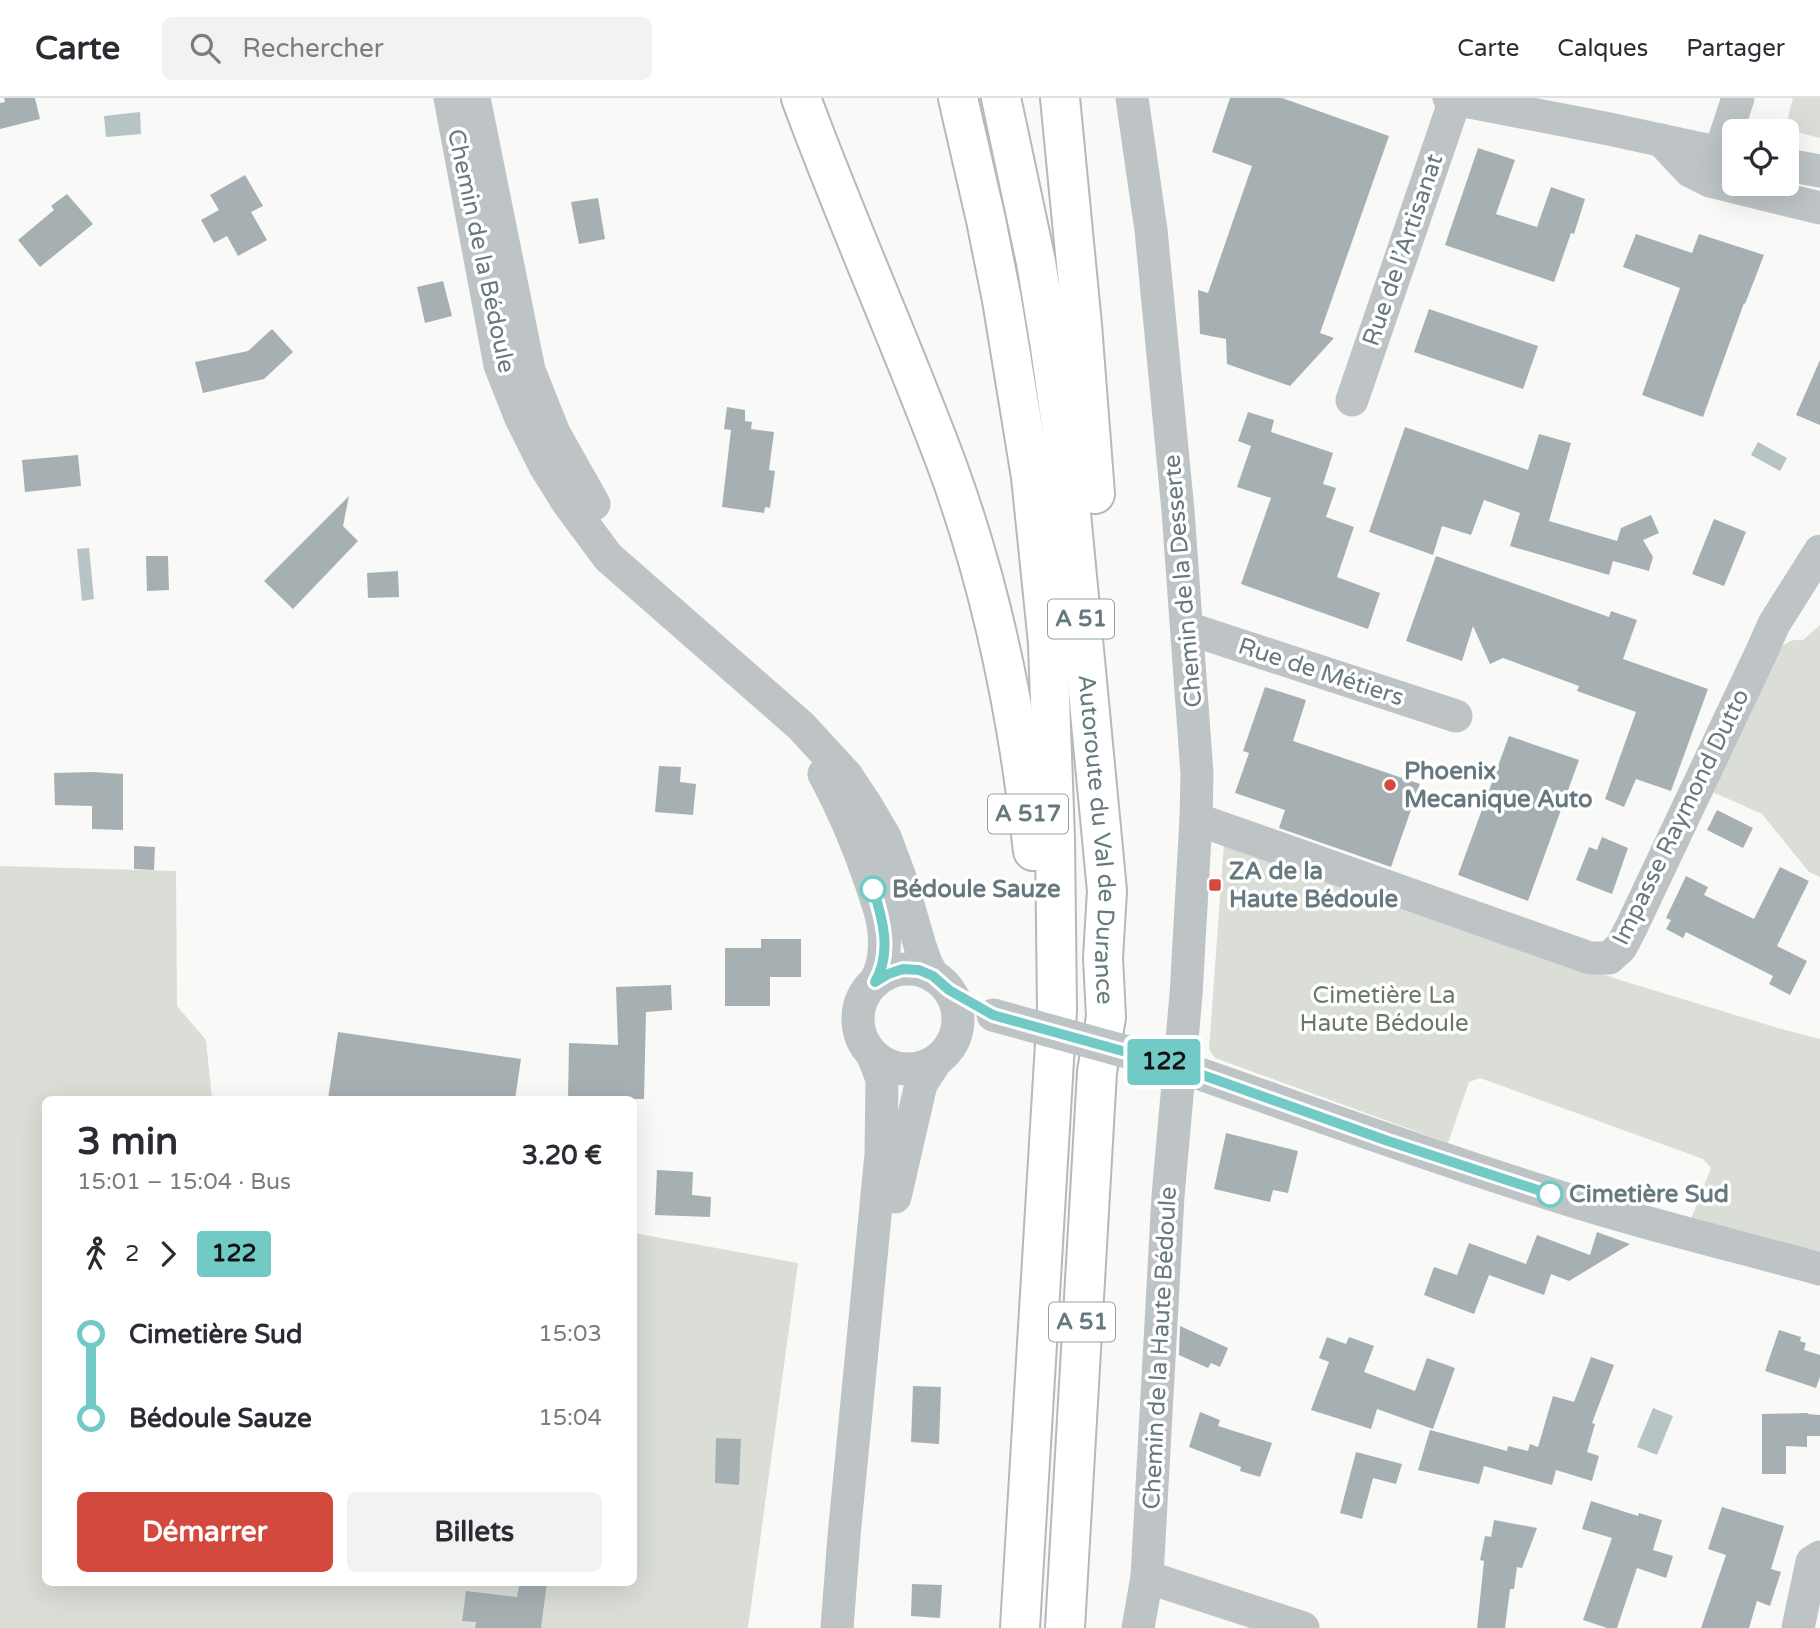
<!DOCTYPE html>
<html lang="fr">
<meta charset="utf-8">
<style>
body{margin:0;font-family:"Varela Round",sans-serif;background:#f2f2f3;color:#2b2b33;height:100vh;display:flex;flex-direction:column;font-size:26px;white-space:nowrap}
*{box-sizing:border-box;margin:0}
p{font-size:23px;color:#7c7c81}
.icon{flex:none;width:38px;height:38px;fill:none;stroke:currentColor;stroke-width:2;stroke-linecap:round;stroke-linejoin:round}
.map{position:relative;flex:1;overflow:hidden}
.drawer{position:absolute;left:42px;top:998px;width:595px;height:490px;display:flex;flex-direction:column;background:#fff;border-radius:10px;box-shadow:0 7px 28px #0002}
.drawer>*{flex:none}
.badge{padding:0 14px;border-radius:5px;font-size:24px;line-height:46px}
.tools{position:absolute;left:1722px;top:21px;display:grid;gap:14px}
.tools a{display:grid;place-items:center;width:77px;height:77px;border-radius:10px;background:#fff;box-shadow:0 7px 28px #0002;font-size:35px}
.map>.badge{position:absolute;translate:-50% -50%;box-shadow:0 0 0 4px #fff}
.legs{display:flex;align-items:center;gap:10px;height:77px;padding:0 35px;font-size:23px}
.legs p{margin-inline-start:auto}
.headline{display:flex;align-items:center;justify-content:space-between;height:119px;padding:0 35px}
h1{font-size:38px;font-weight:700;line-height:52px}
.cta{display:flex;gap:14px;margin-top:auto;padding:14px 35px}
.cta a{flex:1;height:80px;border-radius:10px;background:#d3493d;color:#fff;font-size:28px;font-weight:700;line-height:80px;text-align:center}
.cta a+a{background:#f2f2f3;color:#2b2b33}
ul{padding:0 35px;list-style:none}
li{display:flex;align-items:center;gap:24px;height:84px;font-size:26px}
li i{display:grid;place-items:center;width:10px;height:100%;margin:0 9px;background:currentColor}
li i::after{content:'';width:18px;height:18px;margin:-9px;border:5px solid;border-radius:50%;background:#fff}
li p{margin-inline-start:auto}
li:first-child i{background:linear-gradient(#0000 50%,currentColor 0)}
li:last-child i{background:linear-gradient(currentColor 50%,#0000 0)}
header{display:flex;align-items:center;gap:42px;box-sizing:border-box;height:98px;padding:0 35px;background:#fff;border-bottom:2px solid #e1e1e2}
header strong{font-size:33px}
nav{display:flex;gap:38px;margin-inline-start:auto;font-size:24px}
.search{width:490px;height:63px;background:#f2f2f3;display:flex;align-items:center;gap:18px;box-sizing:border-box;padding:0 24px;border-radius:10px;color:#7c7c81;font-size:26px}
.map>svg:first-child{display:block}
.green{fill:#daded7}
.water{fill:#b6c4c5}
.building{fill:#a6b0b3}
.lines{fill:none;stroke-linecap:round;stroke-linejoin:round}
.highway-casing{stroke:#b4b9bb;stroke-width:42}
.minor{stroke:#bec4c6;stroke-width:33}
.highway{stroke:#fff;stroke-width:38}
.minor-bridge{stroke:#bec4c6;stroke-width:33}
.line-1-casing{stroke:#fff;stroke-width:16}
.line-1{stroke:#72cac7;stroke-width:10}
.poi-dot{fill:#d3493d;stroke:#fff;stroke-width:2.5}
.stop-1-dot{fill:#fff;stroke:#72cac7;stroke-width:3.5}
.labels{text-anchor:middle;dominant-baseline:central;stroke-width:7;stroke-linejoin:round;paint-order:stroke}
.shield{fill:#fff;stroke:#94a1a5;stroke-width:2}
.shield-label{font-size:23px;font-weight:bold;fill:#66797f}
.street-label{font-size:24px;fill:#66797f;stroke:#fff}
.poi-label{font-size:24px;font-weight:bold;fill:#66797f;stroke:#fff;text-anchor:start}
.stop-label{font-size:24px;font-weight:bold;fill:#66797f;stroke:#fff;text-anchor:start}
.park-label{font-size:24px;fill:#6b7865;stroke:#fff}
</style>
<header>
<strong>Carte</strong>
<div class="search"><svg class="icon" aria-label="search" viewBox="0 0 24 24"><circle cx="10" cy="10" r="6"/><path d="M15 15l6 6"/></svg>Rechercher</div>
<nav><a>Carte</a><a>Calques</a><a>Partager</a></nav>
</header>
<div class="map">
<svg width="1820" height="1530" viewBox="0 0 1820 1530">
<rect width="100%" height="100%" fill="#f9f9f7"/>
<!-- green -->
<g class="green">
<path d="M1793,0H1820V40L1785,31Z"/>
<path d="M1820,527V779L1809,774L1762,716L1706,691L1774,557C1782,548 1789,540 1803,542Z"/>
<path d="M1224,745L1620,882L1778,930L1820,941V1156L1689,1126L1711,1070L1703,1061L1480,980L1469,984L1448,1045L1215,960L1209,951Z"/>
<path d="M0,768L176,773L177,908L206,942L212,1001H46V1484H634V1135L798,1165L748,1530H0Z"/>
</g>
<!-- water -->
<g class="water">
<path d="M140,14L141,36L106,39L104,18Z"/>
<path d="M1758,344L1787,360L1780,373L1751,357Z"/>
<path d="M89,450L94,501L82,503L77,451Z"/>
<path d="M1653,1310L1673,1318L1657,1357L1637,1349Z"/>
</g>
<!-- building -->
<g class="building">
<path d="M4,0H35L40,21L0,31V5L5,4Z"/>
<path d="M1230,0H1282L1389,38L1320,235L1334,240L1290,288L1227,266L1226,241L1200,236L1198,192L1208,195L1252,68L1212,54Z"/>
<path d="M1478,50L1515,62L1496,116L1537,129L1551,89L1585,101L1574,136L1571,135L1554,184L1445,147Z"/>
<path d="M245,77L263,108L251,114L267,142L238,158L227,138L214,145L201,122L219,112L210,97Z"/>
<path d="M67,96L93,126L40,169L18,142L54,112L51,108Z"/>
<path d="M598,100L605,141L579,146L571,104Z"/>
<path d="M1636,136L1692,155L1699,136L1764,157L1745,206L1744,205L1703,319L1642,297L1680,190L1623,169Z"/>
<path d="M443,183L452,218L425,225L417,189Z"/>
<path d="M1429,211L1538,248L1523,291L1414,254Z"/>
<path d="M272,231L293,254L264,281L203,295L195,264L248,253Z"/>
<path d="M1820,262V327L1796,317Z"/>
<path d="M727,309L745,312V323L752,324L751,331L774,334L769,372L775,373L770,410L765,409L764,415L722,409L731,332L724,331Z"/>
<path d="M1248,314L1274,322L1271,334L1333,355L1323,386L1336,390L1326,419L1354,429L1337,479L1380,495L1368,531L1241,486L1271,400L1237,389L1251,348L1238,343Z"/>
<path d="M1405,329L1528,372L1539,336L1571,345L1549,423L1617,443L1621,430L1651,417L1659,435L1643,442L1653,459L1649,473L1613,463L1609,477L1510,448L1520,415L1484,402L1471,437L1442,428L1433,457L1369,434Z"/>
<path d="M78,357L81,388L25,394L22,362Z"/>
<path d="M349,398L343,428L358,443L293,511L264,483Z"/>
<path d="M1714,421L1746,434L1724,488L1692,476Z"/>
<path d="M146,458H168L169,492L147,493Z"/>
<path d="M1436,458L1609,519L1611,513L1637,522L1623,561L1708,591L1671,693L1636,681L1624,709L1605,701L1636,614L1577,593L1579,588L1503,560L1490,566L1473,528L1462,563L1406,543Z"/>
<path d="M398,473L399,499L368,500L367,475Z"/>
<path d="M1265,589L1306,602L1293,643L1420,686L1391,769L1279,730L1285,712L1235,695L1249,655L1243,653Z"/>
<path d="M1509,638L1579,662L1528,803L1458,777Z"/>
<path d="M659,668L681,669L680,684L696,686L693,717L655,714Z"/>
<path d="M93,674L123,676V732L92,731V708L55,707L54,675Z"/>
<path d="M1717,712L1753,730L1743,750L1707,732Z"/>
<path d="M1602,739L1628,750L1612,796L1576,782L1589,749L1597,752Z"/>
<path d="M134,748L155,749L154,772L134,771Z"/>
<path d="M1780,769L1809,783L1777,848L1807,863L1790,897L1769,886L1773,878L1686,834L1683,840L1666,831L1671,822L1666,820L1686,778L1708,789L1704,797L1754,821Z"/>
<path d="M761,841H801V879H770V908H725V850H761Z"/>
<path d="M671,887L672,912L646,914L644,1001H568L569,945L618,947L616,889Z"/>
<path d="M338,934L521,961L515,1001H328Z"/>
<path d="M1226,1035L1298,1053L1288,1095L1273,1092L1270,1104L1214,1091Z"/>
<path d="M657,1072L693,1074L692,1097L711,1099L710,1119L655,1117Z"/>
<path d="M1597,1134L1630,1146L1569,1183L1551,1176L1544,1197L1489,1177L1474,1216L1424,1197L1434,1169L1457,1177L1469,1145L1526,1166L1537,1137L1590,1157Z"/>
<path d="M1180,1228L1228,1250L1220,1269L1211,1265L1208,1270L1179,1257Z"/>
<path d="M1779,1232L1801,1239L1800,1243L1806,1245L1804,1252L1820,1257V1279L1816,1290L1765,1273Z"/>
<path d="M1327,1239L1346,1246L1349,1239L1374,1248L1364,1274L1415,1293L1427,1260L1455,1270L1433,1331L1377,1311L1371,1331L1311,1312L1329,1264L1319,1260Z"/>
<path d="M1591,1259L1614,1267L1592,1325L1595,1326L1587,1354L1599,1358L1592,1383L1556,1372L1552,1387L1484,1368L1479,1386L1418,1372L1430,1332L1507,1353L1508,1348L1528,1353L1530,1346L1538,1349L1553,1298L1574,1304Z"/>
<path d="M913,1288L941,1289L939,1346L911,1344Z"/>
<path d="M1200,1314L1220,1322L1218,1328L1272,1345L1260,1379L1240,1373L1241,1369L1189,1349Z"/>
<path d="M1808,1315V1316L1820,1317V1338H1807V1349L1786,1348V1376H1762V1316Z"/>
<path d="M716,1340L741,1341L739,1387L715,1385Z"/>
<path d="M1356,1354L1402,1366L1396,1386L1373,1380L1362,1421L1340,1415Z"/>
<path d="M1591,1403L1638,1418L1639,1415L1662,1422L1653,1452L1673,1458L1666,1480L1637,1470L1617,1530H1607L1583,1522L1612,1440L1582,1431Z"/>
<path d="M1722,1409L1784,1428L1771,1471L1781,1474L1770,1508L1757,1503L1749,1530H1701L1726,1457L1708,1451Z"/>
<path d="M1494,1422L1537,1430L1522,1470L1517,1469L1514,1491H1510L1505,1530H1477L1484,1463L1480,1462L1485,1438L1491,1439Z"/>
<path d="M520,1484H547L541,1530H475L476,1524L462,1523L466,1493L517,1499Z"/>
<path d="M912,1486L942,1487L940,1520L911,1518Z"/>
</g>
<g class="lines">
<defs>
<g id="highway">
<path d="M801,0C847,125 902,246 948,370C993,493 1019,623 1033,753"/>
<path d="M958,0L986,122L1002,202L1031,379L1048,545L1055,741L1057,912L1020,1530"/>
<path id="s1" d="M1001,0L1036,164L1050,249L1066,363L1107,793L1103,860L1106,919L1097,974L1065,1530"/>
<path d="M1060,0L1082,227L1095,396"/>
</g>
</defs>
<!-- highway casing -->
<use href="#highway" class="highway-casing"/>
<!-- minor -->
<g class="minor">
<path d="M450,0L500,267L520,318L545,368L568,405L608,459L801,628L847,678L868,710L885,739L901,782L920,848L926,865L933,878"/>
<path d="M474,0L529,272L554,335L594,406"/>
<path d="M1132,0L1151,132L1178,413L1197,676L1196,721L1186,897L1168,1098L1147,1479L1138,1530"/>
<path d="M1449,0L1609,31L1734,58"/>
<path d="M1661,42L1690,73L1710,83L1820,110"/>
<path d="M1720,55L1738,0"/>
<path d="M1787,67L1820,73"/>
<path d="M1352,302L1455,2"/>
<path d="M1187,530L1456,618"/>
<path d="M824,676C843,711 858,747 871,785C875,798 881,813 883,826C886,846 885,867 875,884"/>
<path d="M1196,721L1590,860H1609L1621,849L1631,830L1762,553L1774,526L1820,453"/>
<circle cx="908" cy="921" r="50"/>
<path d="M1158,963L1180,969C1298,1010 1415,1053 1535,1091C1629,1122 1725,1145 1820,1171"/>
<path d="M895,1099L921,986L936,963"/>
<path d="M1147,1479L1303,1530"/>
<path d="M837,1530L844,1438L881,1056L882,981L873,958"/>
<path d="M1798,1530L1812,1464L1820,1459"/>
</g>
<!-- highway -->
<use href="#highway" class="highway"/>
<!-- minor-bridge -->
<path class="minor-bridge" d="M993,917L1149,960"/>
</g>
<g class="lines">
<defs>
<path id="line-1" d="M873,791C883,821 892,855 875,884L888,876L903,871L919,872L933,878L949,892L993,917L1180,969L1388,1043L1550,1096"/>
</defs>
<!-- line-1 casing -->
<use href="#line-1" class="line-1-casing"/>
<!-- line-1 -->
<use href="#line-1" class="line-1"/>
</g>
<!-- markers -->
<g class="poi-dot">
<circle cx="1390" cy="687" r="7"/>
<rect x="1208" y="780" width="14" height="14" rx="3.5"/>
</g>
<g class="stop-1-dot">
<circle cx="873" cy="791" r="12"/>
<circle cx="1550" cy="1096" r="12"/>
</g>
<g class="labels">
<!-- shield labels -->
<g class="shield">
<rect x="1048" y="501.5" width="66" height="39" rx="5"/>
<rect x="988" y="696.5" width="80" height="39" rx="5"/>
<rect x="1049" y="1204.5" width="66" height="39" rx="5"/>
</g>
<g class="shield-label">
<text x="1081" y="521">A 51</text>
<text x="1028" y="716">A 517</text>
<text x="1082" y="1224">A 51</text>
</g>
<!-- street labels -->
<g class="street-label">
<text transform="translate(1403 152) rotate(-71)">Rue de l’Artisanat</text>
<text transform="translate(481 153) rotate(78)">Chemin de la Bédoule</text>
<text transform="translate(1183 483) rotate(-95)">Chemin de la Desserte</text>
<text transform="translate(1321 574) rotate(18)">Rue de Métiers</text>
<text transform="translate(1681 719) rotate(-64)">Impasse Raymond Dutto</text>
<text stroke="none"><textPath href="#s1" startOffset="749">Autoroute du Val de Durance</textPath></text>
<text transform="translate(1160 1250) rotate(-87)">Chemin de la Haute Bédoule</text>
</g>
<!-- poi labels -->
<g class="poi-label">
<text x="1404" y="673">Phoenix<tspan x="1404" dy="28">Mecanique Auto</tspan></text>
<text x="1229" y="773">ZA de la<tspan x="1229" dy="28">Haute Bédoule</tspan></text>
</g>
<!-- stop labels -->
<g class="stop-label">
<text x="892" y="791">Bédoule Sauze</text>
<text x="1569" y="1096">Cimetière Sud</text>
</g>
<!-- park labels -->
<g class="park-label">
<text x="1384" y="897">Cimetière La<tspan x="1384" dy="28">Haute Bédoule</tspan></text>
</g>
</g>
</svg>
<div class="tools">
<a><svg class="icon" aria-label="locate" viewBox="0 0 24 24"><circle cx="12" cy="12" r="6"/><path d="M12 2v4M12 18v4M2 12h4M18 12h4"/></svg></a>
</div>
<b class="badge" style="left:1164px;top:964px;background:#72cac7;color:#111">122</b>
<section class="drawer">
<div class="headline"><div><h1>3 min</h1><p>15:01 – 15:04 · Bus</p></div><b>3.20 €</b></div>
<div class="legs"><svg class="icon" aria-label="walk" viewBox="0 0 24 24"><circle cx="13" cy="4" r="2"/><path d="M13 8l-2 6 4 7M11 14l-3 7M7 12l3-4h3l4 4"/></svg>2<svg class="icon" aria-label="forward" viewBox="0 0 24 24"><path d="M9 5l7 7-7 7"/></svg><b class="badge" style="background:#72cac7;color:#111">122</b></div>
<ul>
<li><i style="color:#72cac7"></i><b>Cimetière Sud</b><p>15:03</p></li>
<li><i style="color:#72cac7"></i><b>Bédoule Sauze</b><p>15:04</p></li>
</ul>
<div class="cta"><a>Démarrer</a><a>Billets</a></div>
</section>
</div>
